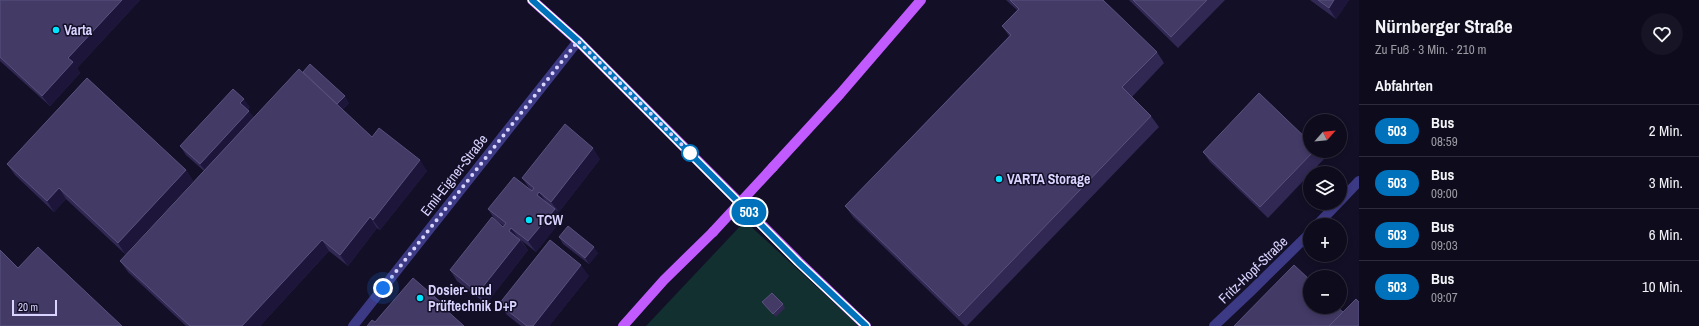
<!DOCTYPE html>
<html lang="de">
<meta charset="utf-8">
<style>
body{margin:0;font-family:"Archivo Narrow",sans-serif;background:#171425;color:#f1f3f6;height:100vh;display:flex;flex-direction:column;font-size:15px;white-space:nowrap}
*{box-sizing:border-box;margin:0}
p{font-size:13px;color:#9b9ba3}
.icon{flex:none;width:22px;height:22px;fill:none;stroke:currentColor;stroke-width:2;stroke-linecap:round;stroke-linejoin:round}
.map{position:relative;flex:1;overflow:hidden}
.side{display:flex;flex-direction:column;background:#0e0b1c;width:340px}
.side>*{flex:none}
.badge{padding:0 8px;border-radius:13px;font-size:14px;line-height:26px}
.needle{width:26px;rotate:63deg}
.tools{position:absolute;left:1303px;top:114px;display:grid;gap:8px}
.tools a{display:grid;place-items:center;width:44px;height:44px;border-radius:50%;background:#0e0b1c;box-shadow:0 2px 6px #0003,0 0 0 1px #2e2b3b;font-size:20px}
.scale{position:absolute;left:12px;bottom:10px;width:45px;box-sizing:border-box;padding-left:4px;border:2px solid #d9d4ff;border-top:0;font-size:11px;line-height:14px;white-space:nowrap;color:#d9d4ff;-webkit-text-stroke:3px #130f26;paint-order:stroke}
.you{position:absolute;width:20px;height:20px;margin:-10px;border:3px solid #fff;border-radius:50%;background:#1a73e8;box-shadow:0 0 0 6px #1a73e833}
.map>.badge{position:absolute;translate:-50% -50%;box-shadow:0 0 0 2px #fff}
h2{padding:0 16px;font-size:15px;line-height:36px}
.round{display:grid;place-items:center;flex:none;width:42px;height:42px;border-radius:21px;background:#171425}
.summary{display:flex;align-items:center;justify-content:space-between;height:68px;padding:0 16px}
h1{font-size:19px;font-weight:700;line-height:30px}
ul{padding:0;list-style:none}
li{display:flex;align-items:center;gap:12px;height:52px;padding:0 16px;border-top:1px solid #2e2b3b}
li div{flex:1}
li b{display:block;font-size:15px}
li em{font-style:normal}
li .badge{min-width:44px;font-weight:700;text-align:center}
main{display:flex;flex:1;min-height:0}
.map>svg:first-child{display:block}
.green{fill:#12302f}
.lines{fill:none;stroke-linecap:round;stroke-linejoin:round}
.minor{stroke:#3d3a85;stroke-width:10}
.major{stroke:#c25bff;stroke-width:10}
.major-bridge{stroke:#c25bff;stroke-width:10}
.wall{fill:#312854}
.shaded-wall{fill:#1d163a}
.building{fill:#433a66;stroke:#5a527e}
.line-casing{stroke:#fff;stroke-width:9}
.line{stroke:#0072bc;stroke-width:6}
.walk{stroke:#d9d4ff;stroke-width:4;stroke-dasharray:0 7.2}
.poi-dot{fill:#00e5ff;stroke:#130f26;stroke-width:1.5}
.stop-dot{fill:#fff;stroke:#0072bc;stroke-width:2}
.labels{text-anchor:middle;dominant-baseline:central;stroke-width:3;stroke-linejoin:round;paint-order:stroke}
.poi-label{font-size:14px;font-weight:bold;fill:#d9d4ff;stroke:#130f26;text-anchor:start}
.street-label{font-size:14px;fill:#d9d4ff;stroke:#130f26}
</style>
<main>
<div class="map">
<svg width="1359" height="326" viewBox="0 0 1359 326">
<rect width="100%" height="100%" fill="#130f26"/>
<!-- green -->
<path class="green" d="M745,221L854,321L858,326H646Z"/>
<g class="lines">
<!-- minor -->
<g class="minor">
<path d="M1340,201L1359,181"/>
<path d="M1317,225L1338,203"/>
<path d="M353,326L578,41"/>
<path d="M1214,326L1251,291L1310,233"/>
</g>
<!-- major -->
<g class="major">
<path d="M532,0L578,41L799,262L866,326"/>
<path d="M773,167L840,94L921,0"/>
<path d="M623,326L664,280L713,232"/>
</g>
<!-- major-bridge -->
<path class="major-bridge" d="M713,232L773,167"/>
</g>
<!-- wall -->
<g class="wall">
<path d="M0,0H140L77,68L80,73L50,106L0,61Z"/>
<path d="M1006,0H1103L1157,52L1164,63L1132,97L1151,116L1159,127L967,326H965L853,217L845,206L1009,36L1002,26L1017,10Z"/>
<path d="M1129,0H1225L1178,48Z"/>
<path d="M1310,0H1349L1336,19Z"/>
<path d="M349,103L342,110L372,137L427,171L380,230L377,228L348,266L329,251L260,326H186L128,272L120,261L204,171L186,155L180,146L250,107L248,110L253,117Z"/>
<path d="M1319,151L1324,159L1268,218L1210,162L1203,152Z"/>
<path d="M600,159L559,212L556,210L562,219L536,252L521,240L528,250L486,304L457,281L450,270L504,226L495,220L488,209L530,189L522,178Z"/>
<path d="M7,164L186,170L193,181L125,254L66,199L54,212L15,175Z"/>
<path d="M559,237L598,253L589,264L563,244Z"/>
<path d="M589,276L549,326H521L507,315L499,304Z"/>
<path d="M762,302L783,304L785,308L776,317L765,306Z"/>
</g>
<!-- shaded-wall -->
<g class="shaded-wall">
<path d="M122,0H140L77,68L80,73L50,106L42,96L68,58Z"/>
<path d="M1334,0H1349L1336,19L1329,8Z"/>
<path d="M345,96L349,103L340,112L336,105Z"/>
<path d="M244,99L250,107L246,112L240,103Z"/>
<path d="M249,111L256,120L207,173L200,164Z"/>
<path d="M593,148L600,159L559,212L551,202Z"/>
<path d="M420,160L427,171L380,230L373,220Z"/>
<path d="M186,170L193,181L125,254L118,243Z"/>
<path d="M59,188L66,199L54,212L47,201Z"/>
<path d="M539,192L547,203L537,195Z"/>
<path d="M555,209L562,219L536,252L528,241Z"/>
<path d="M370,217L377,228L348,266L340,255Z"/>
<path d="M511,228L519,239L509,231Z"/>
<path d="M322,240L329,251L260,326H242Z"/>
<path d="M520,240L528,250L486,304L478,293Z"/>
<path d="M594,247L598,253L589,264L585,258Z"/>
<path d="M581,265L589,276L549,326H533Z"/>
<path d="M444,305L449,312L447,313L443,307Z"/>
</g>
<!-- building -->
<g class="building">
<path d="M0,0H122L68,58L73,62L42,96L0,57Z"/>
<path d="M1010,0H1103L1157,52L1122,87L1151,116L959,316L845,206L1011,35L1002,26L1019,9Z"/>
<path d="M1133,0H1207L1171,37Z"/>
<path d="M1318,0H1334L1329,8Z"/>
<path d="M310,64L345,96L337,104L303,72Z"/>
<path d="M299,69L372,137L379,128L420,160L373,220L370,217L340,255L322,240L242,326H190L120,261Z"/>
<path d="M87,78L186,170L118,243L59,188L47,201L7,164Z"/>
<path d="M233,89L244,99L240,103L249,111L200,164L180,146Z"/>
<path d="M1259,93L1310,142V151H1314L1260,207L1203,152Z"/>
<path d="M565,124L593,148L551,202L539,192L537,195L555,209L528,241L511,228L509,231L520,240L478,293L450,270L492,217L503,227L506,223L488,209L514,177L532,191L534,188L522,178Z"/>
<path d="M568,226L594,247L585,258L559,237Z"/>
<path d="M550,240L581,265L533,326H527L499,304Z"/>
<path d="M38,247L122,326H0V250L18,268Z"/>
<path d="M1294,265L1310,280V307H1337L1343,312L1329,326H1234Z"/>
<path d="M413,278L444,305L443,307L464,326H367L372,320L375,322Z"/>
<path d="M772,293L783,304L773,314L762,302Z"/>
<path d="M1356,299L1359,302V326H1329Z"/>
</g>
<g class="lines">
<defs>
<path id="line" d="M532,0L578,41L798,262L866,326"/>
</defs>
<!-- line casing -->
<use href="#line" class="line-casing"/>
<!-- line -->
<use href="#line" class="line"/>
<!-- walk -->
<path class="walk" d="M383,288L578,41L691,154L690,153"/>
</g>
<!-- markers -->
<g class="poi-dot">
<circle cx="56" cy="30" r="4"/>
<circle cx="999" cy="179" r="4"/>
<circle cx="529" cy="220" r="4"/>
<circle cx="420" cy="298" r="4"/>
</g>
<circle class="stop-dot" cx="690" cy="153" r="8"/>
<g class="labels">
<!-- poi labels -->
<g class="poi-label">
<text x="64" y="30">Varta</text>
<text x="1007" y="179">VARTA Storage</text>
<text x="537" y="220">TCW</text>
<text x="428" y="290">Dosier- und<tspan x="428" dy="16">Prüftechnik D+P</tspan></text>
</g>
<!-- street labels -->
<g class="street-label">
<text transform="translate(454 175) rotate(-52)">Emil-Eigner-Straße</text>
<text transform="translate(1253 270) rotate(-44)">Fritz-Hopf-Straße</text>
</g>
</g>
</svg>
<div class="tools">
<a><svg class="needle" viewBox="-14 -14 28 28"><path d="M0-13l5 13h-10z" fill="#e53935"/><path d="M0 13l5-13h-10z" fill="#9b9ba3"/></svg></a>
<a><svg class="icon" aria-label="layers" viewBox="0 0 24 24"><path d="M12 4l9 5-9 5-9-5zM3 14l9 5 9-5"/></svg></a>
<a>+</a>
<a>−</a>
</div>
<div class="scale">20 m</div>
<div class="you" style="left:383px;top:288px"></div>
<b class="badge" style="left:749px;top:212px;background:#0072bc;color:#fff">503</b>
</div>
<section class="side">
<div class="summary"><div><h1>Nürnberger Straße</h1><p>Zu Fuß · 3 Min. · 210 m</p></div><a class="round"><svg class="icon" aria-label="heart" viewBox="0 0 24 24"><path d="M12 20l-8-8c-3-5 5-10 8-4 3-6 11-1 8 4z"/></svg></a></div>
<h2>Abfahrten</h2>
<ul>
<li><span class="badge" style="background:#0072bc;color:#fff">503</span><div><b>Bus</b><p>08:59</p></div><em>2 Min.</em></li>
<li><span class="badge" style="background:#0072bc;color:#fff">503</span><div><b>Bus</b><p>09:00</p></div><em>3 Min.</em></li>
<li><span class="badge" style="background:#0072bc;color:#fff">503</span><div><b>Bus</b><p>09:03</p></div><em>6 Min.</em></li>
<li><span class="badge" style="background:#0072bc;color:#fff">503</span><div><b>Bus</b><p>09:07</p></div><em>10 Min.</em></li>
</ul>
</section>
</main>
